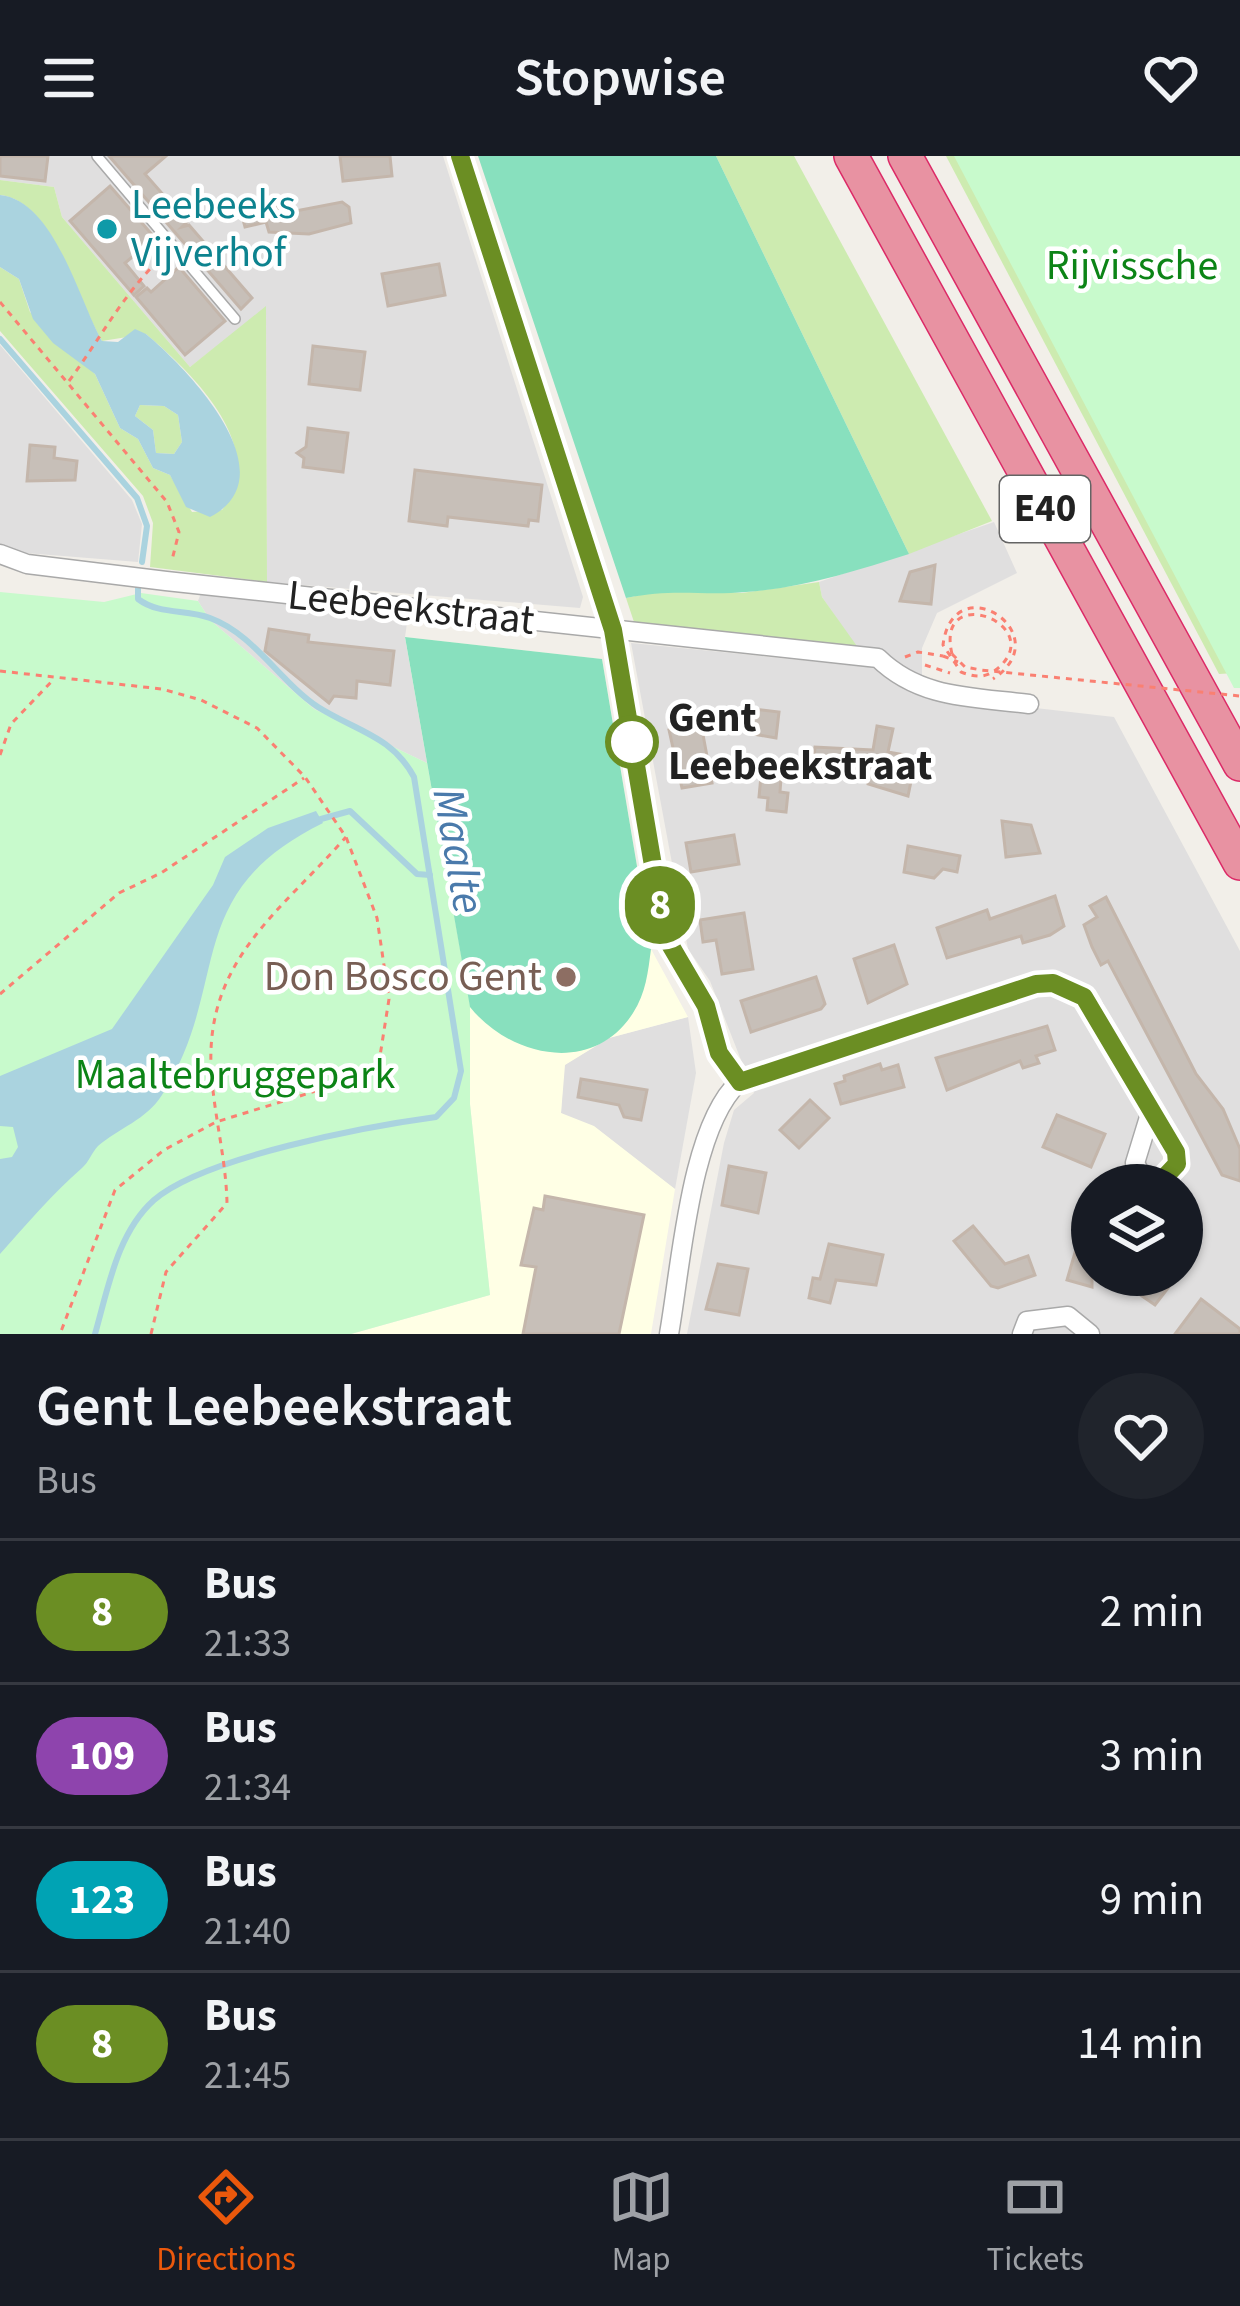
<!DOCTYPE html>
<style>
body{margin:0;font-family:"Source Sans 3",sans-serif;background:#20242c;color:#f1f3f6;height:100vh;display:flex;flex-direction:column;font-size:45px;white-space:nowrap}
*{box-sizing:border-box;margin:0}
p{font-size:39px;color:#9ea1a6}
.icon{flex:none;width:66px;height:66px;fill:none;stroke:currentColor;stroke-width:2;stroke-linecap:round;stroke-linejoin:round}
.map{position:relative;height:1178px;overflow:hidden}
.drawer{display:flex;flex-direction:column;background:#171b24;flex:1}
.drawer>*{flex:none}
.badge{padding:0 24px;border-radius:39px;font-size:42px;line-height:78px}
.buttons{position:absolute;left:1071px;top:1008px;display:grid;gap:24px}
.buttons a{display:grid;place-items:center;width:132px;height:132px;border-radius:50%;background:#171b24;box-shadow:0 3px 9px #0004;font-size:60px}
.map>.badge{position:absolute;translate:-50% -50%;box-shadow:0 0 0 6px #fff}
.round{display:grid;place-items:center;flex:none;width:126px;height:126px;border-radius:63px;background:#20242c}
.head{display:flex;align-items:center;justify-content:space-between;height:204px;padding:0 36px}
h1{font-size:57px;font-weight:600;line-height:90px}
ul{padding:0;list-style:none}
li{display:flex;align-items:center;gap:36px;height:144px;padding:0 36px;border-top:3px solid #363941}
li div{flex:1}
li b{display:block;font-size:45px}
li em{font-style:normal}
li .badge{min-width:132px;font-weight:700;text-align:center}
header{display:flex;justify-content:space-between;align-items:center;height:156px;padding:0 36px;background:#171b24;font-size:54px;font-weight:600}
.dock{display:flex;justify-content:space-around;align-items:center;height:168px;border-top:3px solid #363941;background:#171b24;font-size:33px;color:#9ea1a6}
.dock a{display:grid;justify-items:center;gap:6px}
.dock .selected{color:#ea580c}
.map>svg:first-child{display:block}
.residential{fill:#e0dfdf;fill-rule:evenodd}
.education{fill:#ffffe5}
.grass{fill:#cdebb0}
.park{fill:#c8facc}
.pitch{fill:#88e0be}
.water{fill:#aad3df;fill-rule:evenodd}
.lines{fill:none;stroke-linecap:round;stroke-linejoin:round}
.stream{stroke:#aad3df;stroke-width:6}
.building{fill:#c7bfb8;stroke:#c4b6ab;stroke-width:3}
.lane-casing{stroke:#a9a9a9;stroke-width:12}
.street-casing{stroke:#a9a9a9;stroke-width:21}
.highway-casing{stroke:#dc2a67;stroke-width:36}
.path{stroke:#fa8072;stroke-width:3;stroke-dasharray:6 6;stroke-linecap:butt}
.lane{stroke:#fff;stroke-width:9}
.street{stroke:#fff;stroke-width:18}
.highway{stroke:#e892a2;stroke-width:33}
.path-bridge{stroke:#fa8072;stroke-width:3;stroke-dasharray:6 6;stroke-linecap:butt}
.line-casing{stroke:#fff;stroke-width:27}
.line{stroke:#6b8e23;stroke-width:18}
.culture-dot{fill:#0f9aa8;stroke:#fff;stroke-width:4.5}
.stop-dot{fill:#fff;stroke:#6b8e23;stroke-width:6}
.education-dot{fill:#8d6e63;stroke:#fff;stroke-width:4.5}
.labels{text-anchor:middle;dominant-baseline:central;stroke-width:9;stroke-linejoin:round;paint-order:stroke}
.shield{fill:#fff;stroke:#646464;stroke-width:3}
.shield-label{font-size:39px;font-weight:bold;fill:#222}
.culture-label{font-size:42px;fill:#0d838f;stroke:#fff;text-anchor:start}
.park-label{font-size:42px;fill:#0c8416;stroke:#fff}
.street-label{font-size:42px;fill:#222;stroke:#fff}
.stop-label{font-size:42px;font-weight:bold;fill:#222;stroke:#fff;text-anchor:start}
.education-label{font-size:42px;fill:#785e54;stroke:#fff;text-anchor:end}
.water-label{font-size:45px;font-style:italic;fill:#4a7aab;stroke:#fff}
</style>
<header><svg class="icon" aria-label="menu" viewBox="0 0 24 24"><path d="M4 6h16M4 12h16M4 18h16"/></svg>Stopwise<svg class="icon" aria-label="heart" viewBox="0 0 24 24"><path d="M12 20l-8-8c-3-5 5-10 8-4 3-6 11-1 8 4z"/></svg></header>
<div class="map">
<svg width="1240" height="1178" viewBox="0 0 1240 1178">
<rect width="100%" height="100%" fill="#f2efe9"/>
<!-- residential -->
<g class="residential">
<path d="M0,0H443L583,441L580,452L267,426L266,152L190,211L62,61L54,31L0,24Z"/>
<path d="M0,189L132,344L142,368L138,406L13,396L0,389Z"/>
<path d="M994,366L1017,417L937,457L922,492V539L1114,561L1240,795V1178H687L724,987L734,954L754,937L710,825L688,793L631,487L870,511L822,441L819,426ZM1092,1029H1182V1119H1092Z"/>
<path d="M202,434L408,460L405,481L427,607L314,553L210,464L198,445Z"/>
<path d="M688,861L696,917L675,1033L561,957L564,909L609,882Z"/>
</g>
<!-- education -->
<path class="education" d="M405,481L602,503L651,793L688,861L609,882L565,909L561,957L594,970L675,1033L651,1178H351L490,1139L470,948V849Z"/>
<!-- grass -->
<g class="grass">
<path d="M716,0H794L992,365L909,398Z"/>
<path d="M946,0H1200L1236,517L1219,518Z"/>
<path d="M0,24L54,31L62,61L190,211L266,150L267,426L150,411L153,367L143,340L0,175V111L19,123L30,156L95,218L120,272L138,283L153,312L170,319L192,356L222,354C271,292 192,217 146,178L102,185C78,145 54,45 0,39Z"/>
<path d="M140,249L164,250L178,259L182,286L174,298L156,297L153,274L135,260Z"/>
<path d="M819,426L822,441L859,493L634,466L626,442L673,432L742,437Z"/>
</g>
<!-- park -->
<g class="park">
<path d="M954,0H1240V532H1234Z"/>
<path d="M0,436L104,446L141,437L198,445L210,464L314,553L427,607L470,849V948L490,1139L351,1178H0Z"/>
</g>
<!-- pitch -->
<g class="pitch">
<path d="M478,0H716L909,398C855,415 803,432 746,436C701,440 674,432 626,442Z"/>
<path d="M405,481L602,503L651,793C648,816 646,837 633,857C593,920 510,901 470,851Z"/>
</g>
<!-- water -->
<g class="water">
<path d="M0,39C54,44 79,144 102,185L118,186L135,173L146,178C186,211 291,319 210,361L186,351L170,319L153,312L138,283L120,272L95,218L53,187L33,163L19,123L0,111ZM140,249L164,250L178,259L182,286L174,298L156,297L153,274L135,260Z"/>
<path d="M316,655L323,667C179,738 233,827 162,939C146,964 119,972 98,990C92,996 89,1006 82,1012C52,1038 27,1068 0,1098V1003L12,1001L18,991L13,971L0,970V920L112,873L213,729L225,701L268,672Z"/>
</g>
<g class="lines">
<!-- stream -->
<g class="stream">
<path d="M0,183L137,342L147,370L142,406"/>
<path d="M321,663L350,655L417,718L430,719"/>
<path d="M95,1178C108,1133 117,1077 154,1044C203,1001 369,970 436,961L454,942L461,915L414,621C392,580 356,575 318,551C280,526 254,478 210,462C186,453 159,459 138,443V431"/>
</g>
</g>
<!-- building -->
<g class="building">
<path d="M0,0H48L45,25L0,20Z"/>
<path d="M109,0H166L145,18L187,66L182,71L189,69L252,142L241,153Z"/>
<path d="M340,0H390L392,20L343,25Z"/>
<path d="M110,30L155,82L125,107L144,130L134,139L70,65Z"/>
<path d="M342,46L349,51L351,67L309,78L269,76L266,66L245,71L241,56L277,47L280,58Z"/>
<path d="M439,108L445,139L388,150L382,118Z"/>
<path d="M179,111L225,165L185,199L136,141L147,132L151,136Z"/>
<path d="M313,190L365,196L360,234L309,228Z"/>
<path d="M308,272L348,277L343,316L303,311L304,302L297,297L306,291Z"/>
<path d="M30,289L55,291L54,302L77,305L75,324L27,325Z"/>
<path d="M415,314L542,329L538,365L529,364L528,370L448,361L447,370L409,365Z"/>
<path d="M935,409L931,448L900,445L910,416Z"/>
<path d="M269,473L309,479L308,486L394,495L390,529L357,525L356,542L334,540L329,547L265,495Z"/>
<path d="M753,553L779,556L776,582L748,577Z"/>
<path d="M701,568L712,627L682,632L669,574Z"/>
<path d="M877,570L893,573L888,596L916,601L908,640L868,628V618L813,613L815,591L873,594Z"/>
<path d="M761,620L781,622L780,636L788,637L786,656L767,654L768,642L759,641Z"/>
<path d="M1002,665L1031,669L1040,697L1006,701Z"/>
<path d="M734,679L739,708L691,716L686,687Z"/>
<path d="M908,690L960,700L957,716L943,713L934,722L904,716Z"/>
<path d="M1055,740L1064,770L1050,779L1023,787L1021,780L947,802L937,772L987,754L990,763Z"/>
<path d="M1106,741L1196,918L1223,953L1240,993V1025L1222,1019L1108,805L1101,809L1092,791L1084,769L1097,761L1090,750Z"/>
<path d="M744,757L753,813L722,818L716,784L703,786L700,764Z"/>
<path d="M894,789L907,828L868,847L854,803Z"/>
<path d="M816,821L825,848L821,853L751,876L741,845Z"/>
<path d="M1047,870L1055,894L1036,900L1039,907L1023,912L1020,905L947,934L936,902Z"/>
<path d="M880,908L882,914L898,909L904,931L841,948L835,928L845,925L844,920Z"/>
<path d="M581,923L647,934L641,964L624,961L619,949L578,941Z"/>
<path d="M810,944L829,962L799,992L780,974Z"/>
<path d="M1057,959L1105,978L1091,1011L1043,991Z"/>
<path d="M729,1010L766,1017L758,1057L722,1049Z"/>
<path d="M545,1040L644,1059L619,1178H523L536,1111L521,1109L534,1052L543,1054Z"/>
<path d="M1088,1052L1092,1053V1131L1067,1124Z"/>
<path d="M973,1070L1005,1108L1028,1100L1035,1119L998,1132L991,1130L954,1085Z"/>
<path d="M829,1088L883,1099L876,1129L836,1124L830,1147L809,1142L813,1122L820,1123Z"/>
<path d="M718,1108L748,1113L739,1159L706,1153Z"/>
<path d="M1144,1119H1178L1155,1149L1133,1134Z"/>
<path d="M1201,1143L1240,1173V1178H1175Z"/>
</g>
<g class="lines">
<defs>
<path id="lane" d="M97,0L235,163"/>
<g id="street">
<path d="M460,0L613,474L665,780L707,851L719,897L739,926"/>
<path d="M0,398L27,408L166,425L878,502C920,543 973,541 1029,548"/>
<path d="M669,1178C681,1111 690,971 739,926L1036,828C1061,827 1078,833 1094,852L1150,958L1135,1007L1140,1017L1162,1024L1177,1008L1176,996L1150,958"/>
<path d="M1022,1178L1027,1165L1068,1160L1090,1178"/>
</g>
<g id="highway">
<path d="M851,0L1240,707"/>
<path d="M905,0L1240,608"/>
</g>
</defs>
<!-- lane casing -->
<use href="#lane" class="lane-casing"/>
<!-- street casing -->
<use href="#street" class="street-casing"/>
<!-- highway casing -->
<use href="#highway" class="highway-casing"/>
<!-- path -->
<g class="path">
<path d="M0,146L167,346L179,376L172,404"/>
<path d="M69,225C102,180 123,138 162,101"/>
<path d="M952,498C934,424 1050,469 997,513C985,523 974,521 961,516L943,489C953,408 1061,478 993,523"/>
<path d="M905,501L918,496L943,500"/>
<path d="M925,509L950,517"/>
<path d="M0,515L162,533L201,544L257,572L305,621L346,681L377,762L389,843L380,900L361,921L216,966L164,994L115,1034L60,1178"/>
<path d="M0,599L11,568L53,524"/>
<path d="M0,838L119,737L161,717L304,622"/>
<path d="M151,1178L166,1116L227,1047C226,1001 213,956 211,910C207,803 281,755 346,681"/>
</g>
<!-- lane -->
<use href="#lane" class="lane"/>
<!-- street -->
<use href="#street" class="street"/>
<!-- highway -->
<use href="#highway" class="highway"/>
<!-- path-bridge -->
<g class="path-bridge">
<path d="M952,498L965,511L981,514L1240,540"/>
<path d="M943,500L958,506"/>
</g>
</g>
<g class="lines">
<defs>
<path id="line" d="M460,0L613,474L665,780L706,850L719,897L740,926L1036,828L1053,827L1084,841L1176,996L1177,1008L1162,1024"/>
</defs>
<!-- line casing -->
<use href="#line" class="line-casing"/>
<!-- line -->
<use href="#line" class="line"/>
</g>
<!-- markers -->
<circle class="culture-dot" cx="107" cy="73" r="12"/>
<circle class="stop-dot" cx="632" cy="586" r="24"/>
<circle class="education-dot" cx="566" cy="821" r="12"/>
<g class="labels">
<!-- shield labels -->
<rect class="shield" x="1000" y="320" width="90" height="66" rx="9"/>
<g class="shield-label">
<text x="1045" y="353">E40</text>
</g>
<!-- culture labels -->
<g class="culture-label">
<text x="131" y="49">Leebeeks<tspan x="131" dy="48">Vijverhof</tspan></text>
</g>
<!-- park labels -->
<g class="park-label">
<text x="1132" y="110">Rijvissche</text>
<text x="235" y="919">Maaltebruggepark</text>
</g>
<!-- street labels -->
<g class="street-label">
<text transform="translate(411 452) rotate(6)">Leebeekstraat</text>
</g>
<!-- stop labels -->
<g class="stop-label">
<text x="668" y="562">Gent<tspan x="668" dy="48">Leebeekstraat</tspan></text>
</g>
<!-- education labels -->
<g class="education-label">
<text x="542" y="821">Don Bosco Gent</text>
</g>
<!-- water labels -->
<g class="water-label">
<text transform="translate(458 695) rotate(80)">Maalte</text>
</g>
</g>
</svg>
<div class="buttons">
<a><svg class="icon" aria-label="layers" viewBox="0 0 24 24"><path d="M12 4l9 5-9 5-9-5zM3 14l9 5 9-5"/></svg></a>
</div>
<b class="badge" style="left:660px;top:749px;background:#6b8e23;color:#fff">8</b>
</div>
<section class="drawer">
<div class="head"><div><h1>Gent Leebeekstraat</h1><p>Bus</p></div><a class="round"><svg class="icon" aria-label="heart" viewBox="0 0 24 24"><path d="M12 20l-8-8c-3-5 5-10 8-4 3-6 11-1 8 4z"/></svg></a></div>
<ul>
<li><span class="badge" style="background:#6b8e23;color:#fff">8</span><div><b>Bus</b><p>21:33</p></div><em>2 min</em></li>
<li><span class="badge" style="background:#8e44ad;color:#fff">109</span><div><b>Bus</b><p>21:34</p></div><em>3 min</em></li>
<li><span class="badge" style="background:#00a3b4;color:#fff">123</span><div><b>Bus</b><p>21:40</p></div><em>9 min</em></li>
<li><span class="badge" style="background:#6b8e23;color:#fff">8</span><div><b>Bus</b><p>21:45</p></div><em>14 min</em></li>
</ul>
</section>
<nav class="dock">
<a class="selected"><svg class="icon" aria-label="directions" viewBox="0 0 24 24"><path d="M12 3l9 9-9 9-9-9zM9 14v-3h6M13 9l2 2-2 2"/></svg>Directions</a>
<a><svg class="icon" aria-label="map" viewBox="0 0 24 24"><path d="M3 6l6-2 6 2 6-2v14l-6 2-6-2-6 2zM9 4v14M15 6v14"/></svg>Map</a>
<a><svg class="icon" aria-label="tickets" viewBox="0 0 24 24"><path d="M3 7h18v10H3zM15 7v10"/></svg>Tickets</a>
</nav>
